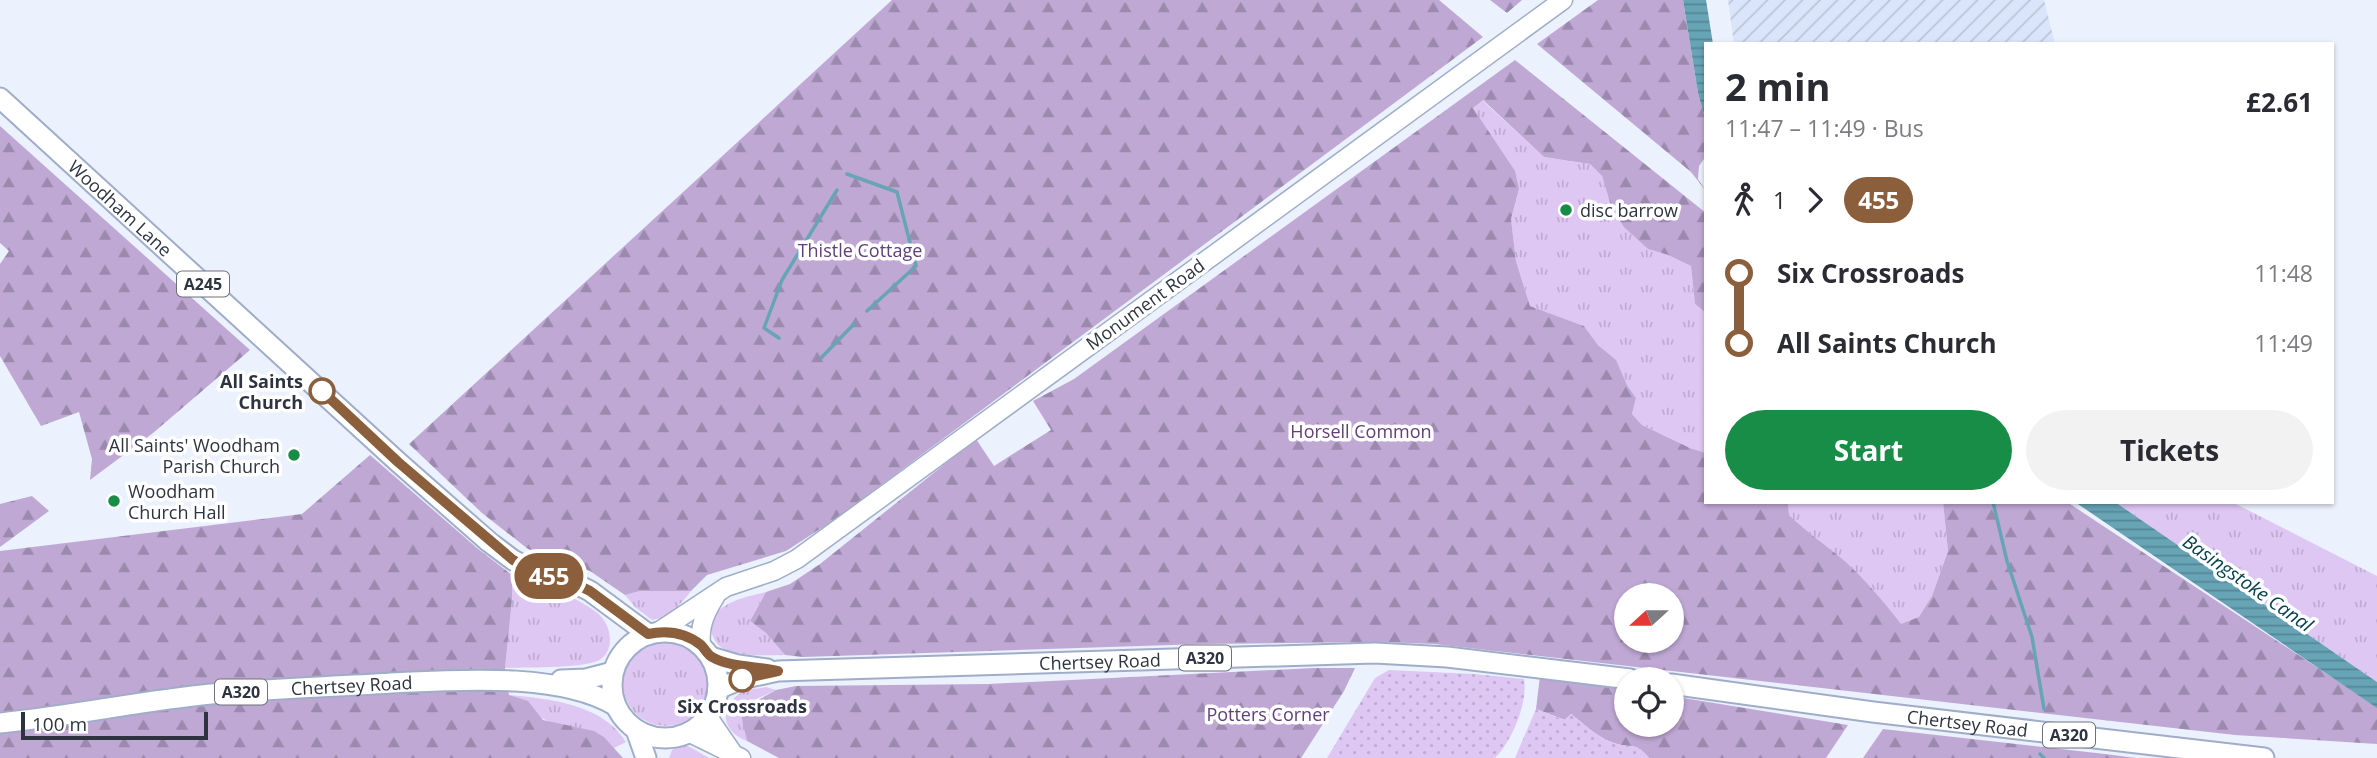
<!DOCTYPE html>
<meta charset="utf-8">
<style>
body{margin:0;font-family:"Open Sans",sans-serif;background:#f2f2f3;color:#2b2b33;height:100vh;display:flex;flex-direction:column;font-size:26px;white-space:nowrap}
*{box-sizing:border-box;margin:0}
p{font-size:23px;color:#7c7c81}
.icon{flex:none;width:38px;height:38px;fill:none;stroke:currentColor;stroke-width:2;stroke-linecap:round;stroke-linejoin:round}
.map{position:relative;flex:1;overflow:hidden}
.sheet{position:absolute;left:1704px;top:42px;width:630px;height:462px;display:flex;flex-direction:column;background:#fff;border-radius:0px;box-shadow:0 2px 5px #0004}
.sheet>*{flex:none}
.badge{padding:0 14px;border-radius:23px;font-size:24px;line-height:46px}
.needle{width:46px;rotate:249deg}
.buttons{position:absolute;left:1614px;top:583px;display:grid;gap:14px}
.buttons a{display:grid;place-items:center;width:70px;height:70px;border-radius:50%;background:#fff;box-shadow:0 2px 5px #0004;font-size:35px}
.scale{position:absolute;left:21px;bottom:18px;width:187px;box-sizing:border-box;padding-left:7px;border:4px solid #2e343f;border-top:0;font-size:19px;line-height:24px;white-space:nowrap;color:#2e343f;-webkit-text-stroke:5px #fff;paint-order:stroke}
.map>.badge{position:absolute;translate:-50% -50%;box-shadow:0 0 0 4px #fff}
.legs{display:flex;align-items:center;gap:10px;height:77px;padding:0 21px;font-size:23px}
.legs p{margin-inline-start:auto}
.summary{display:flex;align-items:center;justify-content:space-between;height:119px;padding:0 21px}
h1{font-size:38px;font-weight:700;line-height:52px}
.action{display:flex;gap:14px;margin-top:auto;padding:14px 21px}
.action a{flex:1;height:80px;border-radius:42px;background:#188d47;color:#fff;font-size:28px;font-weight:700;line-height:80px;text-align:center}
.action a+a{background:#f2f2f3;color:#2b2b33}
ul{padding:0 21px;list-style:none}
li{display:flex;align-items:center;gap:24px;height:70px;font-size:26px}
li i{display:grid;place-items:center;width:10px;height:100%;margin:0 9px;background:currentColor}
li i::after{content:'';width:18px;height:18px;margin:-9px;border:5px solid;border-radius:50%;background:#fff}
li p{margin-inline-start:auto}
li:first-child i{background:linear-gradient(#0000 50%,currentColor 0)}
li:last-child i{background:linear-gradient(currentColor 50%,#0000 0)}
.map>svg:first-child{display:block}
.industrial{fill:url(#industrial-furrows)}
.grass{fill:url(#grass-tufts)}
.forest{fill:url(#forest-firs);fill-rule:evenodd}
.garden{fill:url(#garden-dots)}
.water{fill:url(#water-rules)}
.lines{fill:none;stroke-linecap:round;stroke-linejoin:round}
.stream{stroke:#67a4b6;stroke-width:3.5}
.secondary-casing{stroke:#9fadc8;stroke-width:21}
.primary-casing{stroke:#9fadc8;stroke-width:23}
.secondary{stroke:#fff;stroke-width:18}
.primary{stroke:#fff;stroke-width:19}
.line-1-casing{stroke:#fff;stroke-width:16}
.line-1{stroke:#8b5e3c;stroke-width:10}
.poi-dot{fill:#188d47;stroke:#fff;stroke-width:2.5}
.stop-1-dot{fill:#fff;stroke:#8b5e3c;stroke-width:3.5}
.labels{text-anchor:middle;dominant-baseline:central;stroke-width:7;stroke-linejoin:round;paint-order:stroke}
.shield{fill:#fff;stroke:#6d7179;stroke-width:2}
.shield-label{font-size:16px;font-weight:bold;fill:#2e343f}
.street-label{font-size:18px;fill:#2e343f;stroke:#fff}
.poi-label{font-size:18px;fill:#2e343f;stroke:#fff;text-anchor:start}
.park-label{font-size:18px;fill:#604079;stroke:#fff}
.stop-label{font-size:18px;font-weight:bold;fill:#2e343f;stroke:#fff;text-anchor:end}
.water-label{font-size:19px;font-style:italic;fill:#08414e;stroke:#fff}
</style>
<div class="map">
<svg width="2377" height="758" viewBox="0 0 2377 758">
<defs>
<pattern id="industrial-furrows" width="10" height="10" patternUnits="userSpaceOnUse" patternTransform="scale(1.75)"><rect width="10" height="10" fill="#dae5fb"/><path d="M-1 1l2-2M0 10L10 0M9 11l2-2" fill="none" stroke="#bbc5d8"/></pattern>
<pattern id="grass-tufts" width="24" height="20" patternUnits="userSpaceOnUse" patternTransform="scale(1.75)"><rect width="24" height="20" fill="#dec7f2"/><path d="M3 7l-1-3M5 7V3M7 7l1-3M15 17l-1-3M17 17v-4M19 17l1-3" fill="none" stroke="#bfacd1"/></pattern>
<pattern id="forest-firs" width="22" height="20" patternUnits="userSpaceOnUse" patternTransform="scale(1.75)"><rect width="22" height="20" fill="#c0a8d5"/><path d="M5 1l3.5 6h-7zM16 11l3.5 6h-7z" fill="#9c8aae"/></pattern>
<pattern id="garden-dots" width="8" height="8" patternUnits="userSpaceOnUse" patternTransform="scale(1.75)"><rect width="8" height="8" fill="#dec7f2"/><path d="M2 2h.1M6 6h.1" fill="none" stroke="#bfacd1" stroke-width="1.8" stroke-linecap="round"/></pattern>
<pattern id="water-rules" width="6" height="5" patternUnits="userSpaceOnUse" patternTransform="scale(1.75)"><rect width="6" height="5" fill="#67a4b6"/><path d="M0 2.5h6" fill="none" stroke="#558695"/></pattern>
</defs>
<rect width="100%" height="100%" fill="#ebf1fd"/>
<!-- industrial -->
<path class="industrial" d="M1728,0H2044L2055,44H1734Z"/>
<!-- grass -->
<g class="grass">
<path d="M1482,100L1544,157L1590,164L1602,176L1612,209L1648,249L1668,255L1691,266L1695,304L1706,313V453L1690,448L1642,425L1632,414L1636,398L1627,385L1616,361L1598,345L1584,326L1530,306L1516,261L1511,219L1519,189L1473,108Z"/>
<path d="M1788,502H1943L1948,551L1932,596L1919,618L1901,625C1869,582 1825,552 1789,515Z"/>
<path d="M2115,502H2232L2377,576V682Z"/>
<path d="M512,575C538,587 568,592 592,609C603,616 610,626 610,640C610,647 607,655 601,659C588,669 525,667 505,668L512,600Z"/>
<path d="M640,591H691C680,605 670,617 652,620L635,607L625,595Z"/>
<path d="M766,592L750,621L766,633L785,655C765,655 745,657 726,650C719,647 714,641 712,634C705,604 746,597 766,592Z"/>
<circle cx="666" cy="683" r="43"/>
<path d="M766,687L776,690L750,702L745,724L747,741C724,733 717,709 739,694C746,688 757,689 766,687Z"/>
<path d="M509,695C550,699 603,704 626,742L614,748C590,720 568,733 542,718C530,712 519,703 509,695Z"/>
<path d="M682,745L688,746L709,758H669L672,750Z"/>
</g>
<!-- forest -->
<g class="forest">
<path d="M892,0H1439L1483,37L834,520L786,551L707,575L691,591H640L625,595L590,571L528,549L482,513L409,444Z"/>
<path d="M1490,0H1522L1507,13Z"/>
<path d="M1598,0H1683L1698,93L1706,122V156L1699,166L1698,179L1706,191L1691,172L1537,44Z"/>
<path d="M1515,60L1706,213V313L1695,304L1691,266L1668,255L1648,249L1624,227L1612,209L1602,176L1590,164L1544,157L1483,100L1473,108L1515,171L1519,189L1511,219L1516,261L1530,306L1584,326L1598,345L1616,360L1627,385L1636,398L1632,414L1642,425L1690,448L1706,453V502H1788L1789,515C1805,531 1823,543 1841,558C1861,575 1885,603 1901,624L1919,617L1932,596L1948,551L1943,502H2067L2377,707V744L2235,735L1434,644L1379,642L1202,644L803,657L785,655L766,633L750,621L766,592L790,584L820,564L976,439L994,466L1051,430L1033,401L1074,379ZM1626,595H1671V640H1626Z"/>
<path d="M0,126L250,350L153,433L90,480L92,459L79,412L41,426L0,356V264L9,251L0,243Z"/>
<path d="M370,455L477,548L512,575V600L505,668L509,695L528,701L543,720L594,731L604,737L623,758H0V551L302,514Z"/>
<path d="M32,496L49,511L0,547V504Z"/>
<path d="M1314,668H1355L1344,691L1301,758H779L747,741L740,710L776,690L796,686L988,684Z"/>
<path d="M1540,676L1626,689V724H1671V696L1848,725L1826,758H1649C1635,741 1632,749 1614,743C1598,738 1584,724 1571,714L1565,720L1536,709Z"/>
<path d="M1883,729L2105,754L2136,758H1863Z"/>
</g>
<!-- garden -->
<g class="garden">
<path d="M1389,670L1474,674L1524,679C1528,703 1512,741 1495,758H1327L1375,678Z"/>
<path d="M1536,709L1564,720L1571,714C1584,724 1598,738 1614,743C1632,749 1635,741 1649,758H1515Z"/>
</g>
<!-- water -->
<g class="water">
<path d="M1683,0H1706L1713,44H1706V122L1698,93Z"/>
<path d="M2075,502H2115L2377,682V708Z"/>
</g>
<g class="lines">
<!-- stream -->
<g class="stream">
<path d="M847,174L897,192L916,266L867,311"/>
<path d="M779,338L764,328L782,280L837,190"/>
<path d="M821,358L855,323"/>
<path d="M1993,502L2007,561L2032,637L2044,709"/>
<path d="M2040,754L2044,758"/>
</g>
<defs>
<g id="secondary">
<path d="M658,632L726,587L774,571L797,559L1563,0"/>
<path d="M701,646C699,626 705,613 715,597"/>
<path d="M708,717L732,752"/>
<path d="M688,732L741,758"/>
</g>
<g id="primary">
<path id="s1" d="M0,98L398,462L489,542L513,560L536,572L576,584L590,591L648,634"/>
<circle cx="665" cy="685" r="53"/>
<path d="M711,657L738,665L767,669"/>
<path d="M561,680L586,679L613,672"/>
<path id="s2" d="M1671,684L1873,712L2264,758"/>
<path id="s3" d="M718,689L741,679L778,671L1375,653L1447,657L1630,679"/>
<path id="s4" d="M0,723C71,716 140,701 211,694C271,688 331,687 391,683C456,680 560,672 616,706"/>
<path d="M636,730L646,758"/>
</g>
</defs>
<!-- secondary casing -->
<use href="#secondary" class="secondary-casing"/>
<!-- primary casing -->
<use href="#primary" class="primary-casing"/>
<!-- secondary -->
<use href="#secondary" class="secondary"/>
<!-- primary -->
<use href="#primary" class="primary"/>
</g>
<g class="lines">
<defs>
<path id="line-1" d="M322,391L398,462L513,560L536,572L576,584L590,591L648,634C667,630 686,633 701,645C705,649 708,655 712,657C731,668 758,666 778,671L742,679"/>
</defs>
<!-- line-1 casing -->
<use href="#line-1" class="line-1-casing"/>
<!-- line-1 -->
<use href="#line-1" class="line-1"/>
</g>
<!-- markers -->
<g class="poi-dot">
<circle cx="1566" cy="210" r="7"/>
<circle cx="294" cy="455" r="7"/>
<circle cx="114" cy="501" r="7"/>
</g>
<g class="stop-1-dot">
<circle cx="322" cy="391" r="12"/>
<circle cx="742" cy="679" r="12"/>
</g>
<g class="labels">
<!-- shield labels -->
<g class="shield">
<rect x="177" y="271.5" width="52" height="25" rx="5"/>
<rect x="1179" y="645.5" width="52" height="25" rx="5"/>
<rect x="215" y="679.5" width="52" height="25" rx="5"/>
<rect x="2043" y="722.5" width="52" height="25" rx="5"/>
</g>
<g class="shield-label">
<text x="203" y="284">A245</text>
<text x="1205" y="658">A320</text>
<text x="241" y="692">A320</text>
<text x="2069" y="735">A320</text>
</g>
<!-- street labels -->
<g class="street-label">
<text stroke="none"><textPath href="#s1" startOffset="163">Woodham Lane</textPath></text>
<text transform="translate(1145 304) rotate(-36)">Monument Road</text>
<text stroke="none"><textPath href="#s3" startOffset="385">Chertsey Road</textPath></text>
<text stroke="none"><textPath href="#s4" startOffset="354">Chertsey Road</textPath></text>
<text stroke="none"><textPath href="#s2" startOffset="299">Chertsey Road</textPath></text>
</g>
<!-- poi labels -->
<g class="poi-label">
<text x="1580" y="210">disc barrow</text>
<text x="280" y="445" text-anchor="end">All Saints' Woodham<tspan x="280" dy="21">Parish Church</tspan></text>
<text x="128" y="491">Woodham<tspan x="128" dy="21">Church Hall</tspan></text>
</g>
<!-- park labels -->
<g class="park-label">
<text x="860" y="250">Thistle Cottage</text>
<text x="1361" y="431">Horsell Common</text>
<text x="1268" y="714">Potters Corner</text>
</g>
<!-- stop labels -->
<g class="stop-label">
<text x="303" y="381">All Saints<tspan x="303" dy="21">Church</tspan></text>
<text x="742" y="706" text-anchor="middle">Six Crossroads</text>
</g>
<!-- water labels -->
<g class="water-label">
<text transform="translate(2248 583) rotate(35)">Basingstoke Canal</text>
</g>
</g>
</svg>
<div class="buttons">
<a><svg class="needle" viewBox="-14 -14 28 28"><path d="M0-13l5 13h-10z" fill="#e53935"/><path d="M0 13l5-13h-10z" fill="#7c7c81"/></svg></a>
<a><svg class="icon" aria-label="locate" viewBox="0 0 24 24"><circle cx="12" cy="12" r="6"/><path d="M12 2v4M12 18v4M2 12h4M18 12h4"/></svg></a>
</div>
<div class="scale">100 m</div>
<b class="badge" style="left:549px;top:576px;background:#8b5e3c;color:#fff">455</b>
<section class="sheet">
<div class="summary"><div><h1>2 min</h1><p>11:47 – 11:49 · Bus</p></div><b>£2.61</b></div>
<div class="legs"><svg class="icon" aria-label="walk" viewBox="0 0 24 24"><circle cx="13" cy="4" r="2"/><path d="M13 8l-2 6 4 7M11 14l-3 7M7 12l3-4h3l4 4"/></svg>1<svg class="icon" aria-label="forward" viewBox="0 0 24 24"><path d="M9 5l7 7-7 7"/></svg><b class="badge" style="background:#8b5e3c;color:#fff">455</b></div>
<ul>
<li><i style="color:#8b5e3c"></i><b>Six Crossroads</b><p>11:48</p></li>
<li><i style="color:#8b5e3c"></i><b>All Saints Church</b><p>11:49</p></li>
</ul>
<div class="action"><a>Start</a><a>Tickets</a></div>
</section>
</div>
